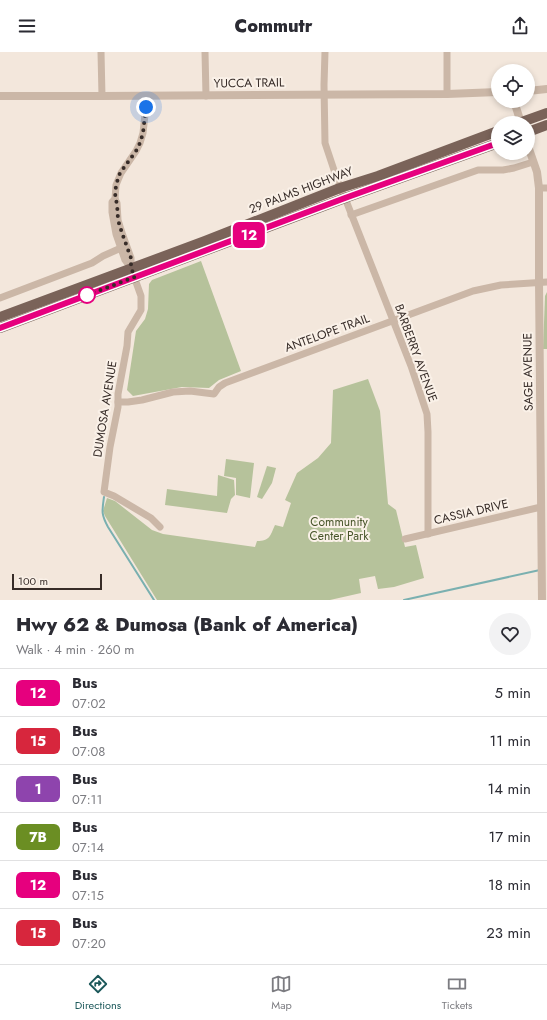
<!DOCTYPE html>
<meta charset="utf-8">
<style>
body{margin:0;font-family:Jost,sans-serif;background:#f2f2f3;color:#2b2b33;height:100vh;display:flex;flex-direction:column;font-size:15px;white-space:nowrap}
*{box-sizing:border-box;margin:0}
p{font-size:13px;color:#7c7c81}
.icon{flex:none;width:22px;height:22px;fill:none;stroke:currentColor;stroke-width:2;stroke-linecap:round;stroke-linejoin:round}
.map{position:relative;height:548px;overflow:hidden}
.panel{display:flex;flex-direction:column;background:#fff;flex:1}
.panel>*{flex:none}
.badge{padding:0 8px;border-radius:6px;font-size:14px;line-height:26px}
.controls{position:absolute;left:491px;top:12px;display:grid;gap:8px}
.controls a{display:grid;place-items:center;width:44px;height:44px;border-radius:50%;background:#fff;box-shadow:0 2px 6px #0003;font-size:20px}
.scale{position:absolute;left:12px;bottom:10px;width:90px;box-sizing:border-box;padding-left:4px;border:2px solid #372c28;border-top:0;font-size:11px;line-height:14px;white-space:nowrap;color:#372c28;-webkit-text-stroke:3px #faf1e8;paint-order:stroke}
.you{position:absolute;width:20px;height:20px;margin:-10px;border:3px solid #fff;border-radius:50%;background:#1a73e8;box-shadow:0 0 0 6px #1a73e833}
.map>.badge{position:absolute;translate:-50% -50%;box-shadow:0 0 0 2px #fff}
.round{display:grid;place-items:center;flex:none;width:42px;height:42px;border-radius:21px;background:#f2f2f3}
.overview{display:flex;align-items:center;justify-content:space-between;height:68px;padding:0 16px}
h1{font-size:19px;font-weight:800;line-height:30px}
ul{padding:0;list-style:none}
li{display:flex;align-items:center;gap:12px;height:48px;padding:0 16px;border-top:1px solid #e1e1e2}
li div{flex:1}
li b{display:block;font-size:15px}
li em{font-style:normal}
li .badge{min-width:44px;font-weight:700;text-align:center}
header{display:flex;justify-content:space-between;align-items:center;height:52px;padding:0 16px;background:#fff;font-size:18px;font-weight:800}
.tabs{display:flex;justify-content:space-around;align-items:center;height:56px;border-top:1px solid #e1e1e2;background:#fff;font-size:11px;color:#7c7c81}
.tabs a{display:grid;justify-items:center;gap:2px}
.tabs .current{color:#1c585a}
.map>svg:first-child{display:block}
.green{fill:#b6c29b}
.lines{fill:none;stroke-linecap:round;stroke-linejoin:round}
.stream{stroke:#7ab0b0;stroke-width:2}
.minor{stroke:#cbb7a7;stroke-width:7}
.tertiary{stroke:#cbb7a7;stroke-width:8}
.primary{stroke:#7a6359;stroke-width:10}
.line-casing{stroke:#fff;stroke-width:9}
.line{stroke:#e6007e;stroke-width:6}
.walk{stroke:#372c28;stroke-width:4;stroke-dasharray:0 7.2}
.stop-dot{fill:#fff;stroke:#e6007e;stroke-width:2}
.labels{text-anchor:middle;dominant-baseline:central;stroke-width:4;stroke-linejoin:round;paint-order:stroke}
.street-label{font-size:12px;fill:#372c28;stroke:#faf1e8}
.park-label{font-size:12px;fill:#48562b;stroke:#faf1e8}
</style>
<header><svg class="icon" aria-label="menu" viewBox="0 0 24 24"><path d="M4 6h16M4 12h16M4 18h16"/></svg>Commutr<svg class="icon" aria-label="share" viewBox="0 0 24 24"><path d="M12 15V3M7 8l5-5 5 5M5 13v7h14v-7"/></svg></header>
<div class="map">
<svg width="547" height="548" viewBox="0 0 547 548">
<rect width="100%" height="100%" fill="#f3e7dc"/>
<!-- green -->
<g class="green">
<path d="M201,209L241,319L219,328L209,336L182,335L133,344L127,338L136,279L145,267L148,257L149,232L152,228Z"/>
<path d="M547,240V297H543L545,244Z"/>
<path d="M368,327L380,359L388,452L396,458L405,495L416,493L424,526L394,535L378,537L375,524L359,527L361,541L330,548H157L105,464L103,459L107,446L115,449L152,478L163,482L255,495L257,489C270,489 270,484 275,473L283,475L291,451L285,448L297,421L318,406L331,391L333,338Z"/>
<path d="M226,407L254,411L250,446L236,443V426L224,424Z"/>
<path d="M267,414L276,416L272,431L262,447L257,445Z"/>
<path d="M218,423L234,428L235,443L231,447L227,461L165,453L167,437L217,444Z"/>
</g>
<g class="lines">
<!-- stream -->
<g class="stream">
<path d="M104,445C102,459 101,462 108,475L154,548"/>
<path d="M404,548L540,518"/>
</g>
<!-- minor -->
<g class="minor">
<path d="M101,0L102,44"/>
<path d="M205,0L206,44"/>
<path d="M325,0L324,33L325,91L340,136L345,146L411,314L427,362L428,380V482"/>
<path d="M447,0V42"/>
<path d="M147,44L143,81L140,91L136,99L121,121L116,133L115,147L117,151L118,168L122,181L131,206V216L141,244V258L128,280L127,294L118,342V355L110,395L104,440L114,444L151,466L160,475"/>
<path d="M539,136H547"/>
<path d="M115,147L112,150V160L116,182L125,208L131,216"/>
<path d="M351,163L478,118H503L514,116L533,110"/>
<path d="M0,246L92,211L103,204L121,196"/>
<path d="M118,350H128L142,348L173,340L190,339L214,342L219,335L225,331L473,239L501,233L547,230"/>
<path d="M405,487L541,455"/>
</g>
<!-- tertiary -->
<g class="tertiary">
<path d="M528,39L547,37"/>
<path d="M0,44H102L447,42L498,40"/>
<path d="M514,49L521,71"/>
<path d="M528,94L537,120L539,136V230L542,548"/>
</g>
<!-- primary -->
<g class="primary">
<path d="M519,71L547,61"/>
<path d="M528,80L547,73"/>
<path d="M0,265L205,189L340,136L378,124L498,79"/>
<path d="M0,276L345,146L498,91"/>
</g>
</g>
<g class="lines">
<defs>
<path id="line" d="M0,276L345,146L498,91"/>
</defs>
<!-- line casing -->
<use href="#line" class="line-casing"/>
<!-- line -->
<use href="#line" class="line"/>
<!-- walk -->
<path class="walk" d="M87,243L135,225L131,216V206L122,181L118,168L117,151L115,147L116,133L120,121L136,99L140,91L143,81L146,55"/>
</g>
<!-- markers -->
<circle class="stop-dot" cx="87" cy="243" r="8"/>
<g class="labels">
<!-- street labels -->
<g class="street-label">
<text transform="translate(249 31) rotate(-1)">YUCCA TRAIL</text>
<text transform="translate(301 138) rotate(-21)">29 PALMS HIGHWAY</text>
<text transform="translate(327 281) rotate(-20)">ANTELOPE TRAIL</text>
<text transform="translate(416 301) rotate(70)">BARBERRY AVENUE</text>
<text transform="translate(528 320) rotate(-91)">SAGE AVENUE</text>
<text transform="translate(105 357) rotate(-81)">DUMOSA AVENUE</text>
<text transform="translate(471 460) rotate(-13)">CASSIA DRIVE</text>
</g>
<!-- park labels -->
<g class="park-label">
<text x="339" y="470">Community<tspan x="339" dy="14">Center Park</tspan></text>
</g>
</g>
</svg>
<div class="controls">
<a><svg class="icon" aria-label="locate" viewBox="0 0 24 24"><circle cx="12" cy="12" r="6"/><path d="M12 2v4M12 18v4M2 12h4M18 12h4"/></svg></a>
<a><svg class="icon" aria-label="layers" viewBox="0 0 24 24"><path d="M12 4l9 5-9 5-9-5zM3 14l9 5 9-5"/></svg></a>
</div>
<div class="scale">100 m</div>
<div class="you" style="left:146px;top:55px"></div>
<b class="badge" style="left:249px;top:183px;background:#e6007e;color:#fff">12</b>
</div>
<section class="panel">
<div class="overview"><div><h1>Hwy 62 &amp; Dumosa (Bank of America)</h1><p>Walk · 4 min · 260 m</p></div><a class="round"><svg class="icon" aria-label="heart" viewBox="0 0 24 24"><path d="M12 20l-8-8c-3-5 5-10 8-4 3-6 11-1 8 4z"/></svg></a></div>
<ul>
<li><span class="badge" style="background:#e6007e;color:#fff">12</span><div><b>Bus</b><p>07:02</p></div><em>5 min</em></li>
<li><span class="badge" style="background:#d7263d;color:#fff">15</span><div><b>Bus</b><p>07:08</p></div><em>11 min</em></li>
<li><span class="badge" style="background:#8e44ad;color:#fff">1</span><div><b>Bus</b><p>07:11</p></div><em>14 min</em></li>
<li><span class="badge" style="background:#6b8e23;color:#fff">7B</span><div><b>Bus</b><p>07:14</p></div><em>17 min</em></li>
<li><span class="badge" style="background:#e6007e;color:#fff">12</span><div><b>Bus</b><p>07:15</p></div><em>18 min</em></li>
<li><span class="badge" style="background:#d7263d;color:#fff">15</span><div><b>Bus</b><p>07:20</p></div><em>23 min</em></li>
</ul>
</section>
<nav class="tabs">
<a class="current"><svg class="icon" aria-label="directions" viewBox="0 0 24 24"><path d="M12 3l9 9-9 9-9-9zM9 14v-3h6M13 9l2 2-2 2"/></svg>Directions</a>
<a><svg class="icon" aria-label="map" viewBox="0 0 24 24"><path d="M3 6l6-2 6 2 6-2v14l-6 2-6-2-6 2zM9 4v14M15 6v14"/></svg>Map</a>
<a><svg class="icon" aria-label="tickets" viewBox="0 0 24 24"><path d="M3 7h18v10H3zM15 7v10"/></svg>Tickets</a>
</nav>
